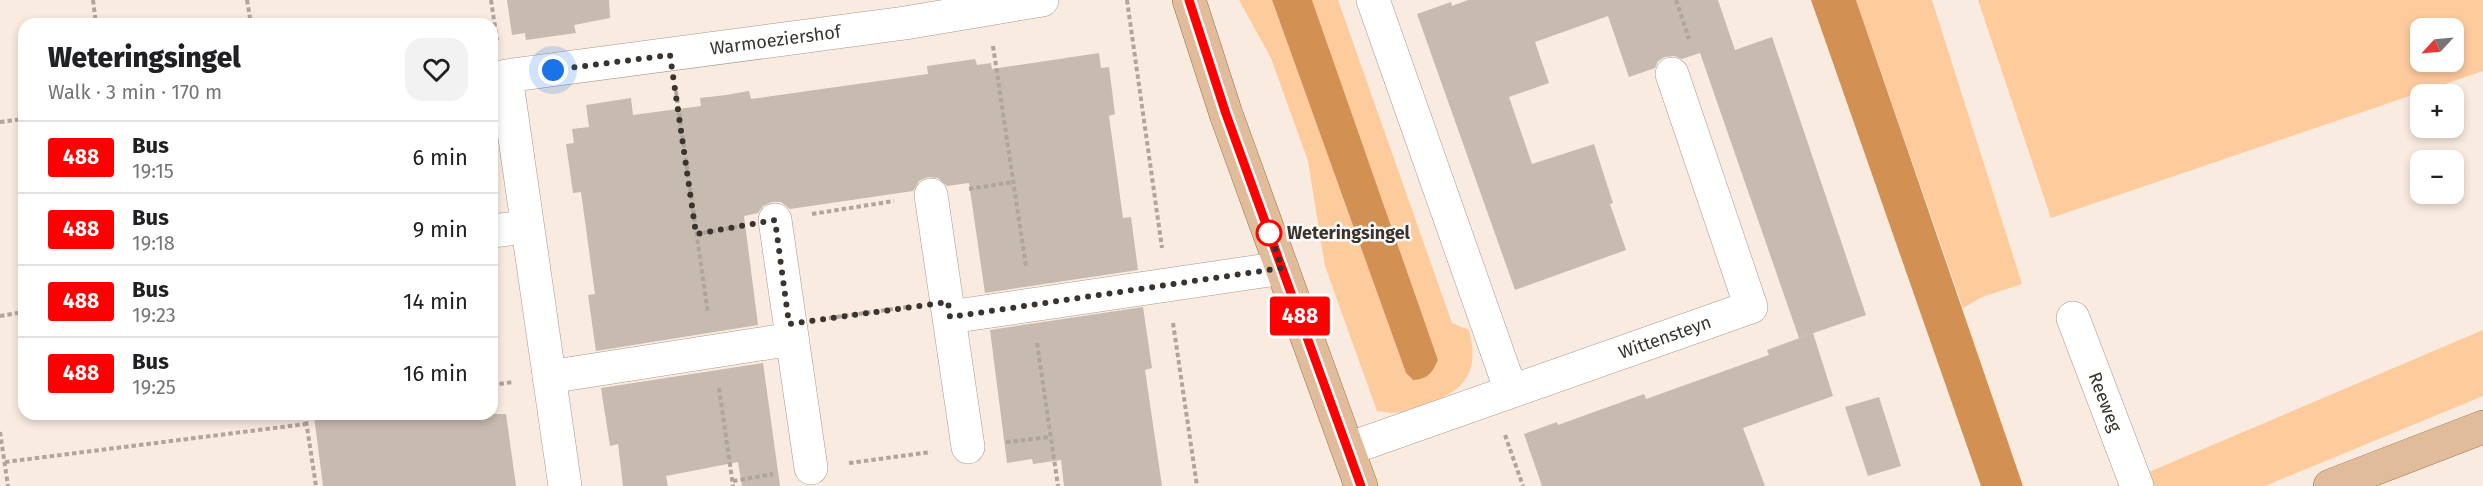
<!DOCTYPE html>
<meta charset="utf-8">
<style>
body{margin:0;font-family:"Fira Sans",sans-serif;background:#f2f2f2;color:#202124;height:100vh;display:flex;flex-direction:column;font-size:22px;white-space:nowrap}
*{box-sizing:border-box;margin:0}
p{font-size:20px;color:#757577}
.icon{flex:none;width:33px;height:33px;fill:none;stroke:currentColor;stroke-width:2;stroke-linecap:round;stroke-linejoin:round}
.map{position:relative;flex:1;overflow:hidden}
.drawer{position:absolute;left:18px;top:18px;width:480px;height:402px;display:flex;flex-direction:column;background:#fff;border-radius:18px;box-shadow:0 3px 9px #0003}
.drawer>*{flex:none}
.badge{padding:0 12px;border-radius:4px;font-size:21px;line-height:39px}
.needle{width:39px;rotate:244deg}
.controls{position:absolute;left:2410px;top:18px;display:grid;gap:12px}
.controls a{display:grid;place-items:center;width:54px;height:54px;border-radius:12px;background:#fff;box-shadow:0 3px 9px #0003;font-size:30px}
.you{position:absolute;width:30px;height:30px;margin:-15px;border:4px solid #fff;border-radius:50%;background:#1a73e8;box-shadow:0 0 0 9px #1a73e833}
.map>.badge{position:absolute;translate:-50% -50%;box-shadow:0 0 0 3px #fff}
.round{display:grid;place-items:center;flex:none;width:63px;height:63px;border-radius:18px;background:#f2f2f2}
.headline{display:flex;align-items:center;justify-content:space-between;height:102px;padding:0 30px}
h1{font-size:28px;font-weight:800;line-height:45px}
ul{padding:0;list-style:none}
li{display:flex;align-items:center;gap:18px;height:72px;padding:0 30px;border-top:2px solid #e0e0e0}
li div{flex:1}
li b{display:block;font-size:22px}
li em{font-style:normal}
li .badge{min-width:66px;font-weight:700;text-align:center}
.map>svg:first-child{display:block}
.green{fill:#fecb9d;fill-rule:evenodd}
.water{fill:#d29152}
.building{fill:#c7baae}
.lines{fill:none;stroke-linecap:round;stroke-linejoin:round}
.minor-casing{stroke:#a5988d;stroke-width:34}
.major-casing{stroke:#98704a;stroke-width:34}
.path{stroke:#b0a59c;stroke-width:4;stroke-dasharray:4.5 3;stroke-linecap:butt}
.minor{stroke:#fff;stroke-width:33}
.major{stroke:#e0bc9b;stroke-width:33}
.line-casing{stroke:#fff;stroke-width:14}
.line{stroke:#f00;stroke-width:9}
.walk{stroke:#39342f;stroke-width:6;stroke-dasharray:0 10.8}
.stop-dot{fill:#fff;stroke:#f00;stroke-width:3}
.labels{text-anchor:middle;dominant-baseline:central;stroke-width:5;stroke-linejoin:round;paint-order:stroke}
.street-label{font-size:18px;fill:#39342f;stroke:#fdfaf8}
.stop-label{font-size:18px;font-weight:bold;fill:#39342f;stroke:#fdfaf8;text-anchor:start}
</style>
<div class="map">
<svg width="2483" height="486" viewBox="0 0 2483 486">
<rect width="100%" height="100%" fill="#f9ebdf"/>
<!-- green -->
<g class="green">
<path d="M1239,0H1272L1406,373L1413,380L1438,360L1312,0H1338L1452,323L1469,330C1480,372 1465,391 1426,404C1404,412 1400,415 1377,411L1325,266L1308,161L1271,58Z"/>
<path d="M1856,0H1932L2022,284L1982,297L1963,308Z"/>
<path d="M1978,0H2483V71L2051,218ZM2454,28V62H2421V28Z"/>
<path d="M2483,330V396L2265,486H2116Z"/>
</g>
<!-- water -->
<g class="water">
<path d="M1272,0H1312L1438,360C1432,373 1428,379 1413,380L1406,373Z"/>
<path d="M1811,0H1856L2023,486H1981Z"/>
</g>
<!-- building -->
<g class="building">
<path d="M507,0H609L610,18L574,25L576,33L526,40L525,33L512,35Z"/>
<path d="M1468,0H1718L1735,50L1772,37L1866,315L1799,338L1700,53L1682,59L1675,56L1665,57L1658,61L1655,68L1629,77L1608,16L1535,42L1549,83L1509,97L1532,164L1594,144L1613,203L1610,204L1626,250L1515,290L1417,14L1451,2L1452,6Z"/>
<path d="M1099,53L1101,68L1109,67L1115,114L1109,116L1123,218L1131,217L1138,270L985,293L969,183L947,186L938,178L928,177L919,181L913,191L790,209L781,202H772L763,206L758,213L744,216L758,325L596,351L588,295L595,294L581,192L573,193L566,144L574,143L572,129L589,127L586,105L631,98L633,115L701,106L700,98L726,95L749,91L751,99L928,74L927,66L975,59L977,65L991,63L992,69Z"/>
<path d="M1143,307L1152,368L1145,370L1162,486H1064L1061,460L1033,464L1032,459L1007,463L990,330Z"/>
<path d="M1813,333L1833,396L1743,428L1765,486H1542L1524,434L1557,422L1558,425L1644,394L1646,399L1769,355L1767,350Z"/>
<path d="M763,363L780,486H742L738,462L666,476L668,486H623L618,444L610,446L601,388Z"/>
<path d="M1879,397L1901,466L1868,476L1845,407Z"/>
<path d="M333,414H506L516,486H323L314,416Z"/>
</g>
<g class="lines">
<defs>
<g id="minor">
<path d="M1373,0L1511,391"/>
<path d="M931,195L968,447"/>
<path d="M775,220L811,468"/>
<path d="M492,231L526,227"/>
<path d="M950,317L1282,268"/>
<path id="s1" d="M2073,318L2137,486"/>
<path d="M549,377L792,339"/>
<path id="s2" d="M1348,449L1751,307L1672,74"/>
<path id="s3" d="M565,486L506,76L905,23L1042,0"/>
</g>
<g id="major">
<path d="M1189,0L1226,114L1361,486"/>
<path d="M2330,486L2483,427"/>
</g>
</defs>
<!-- minor casing -->
<use href="#minor" class="minor-casing"/>
<!-- major casing -->
<use href="#major" class="major-casing"/>
<!-- path -->
<g class="path">
<path d="M93,0L96,24"/>
<path d="M247,0L251,24"/>
<path d="M491,0L497,40"/>
<path d="M1127,0L1162,248"/>
<path d="M1676,0L1689,39"/>
<path d="M993,46L1026,267"/>
<path d="M676,91L708,313"/>
<path d="M0,122L24,119"/>
<path d="M969,189L1013,182"/>
<path d="M812,214L894,201"/>
<path d="M696,234L737,227"/>
<path d="M0,316L24,312"/>
<path d="M829,318L908,307"/>
<path d="M1173,323L1197,486"/>
<path d="M1037,343L1058,486"/>
<path d="M492,385L513,382"/>
<path d="M719,388L733,486"/>
<path d="M305,414L316,486"/>
<path d="M0,432L8,486"/>
<path d="M1505,435L1523,486"/>
<path d="M1006,442L1050,437"/>
<path d="M5,462L306,424"/>
<path d="M849,463L931,452"/>
<path d="M733,481L773,474"/>
</g>
<!-- minor -->
<use href="#minor" class="minor"/>
<!-- major -->
<use href="#major" class="major"/>
</g>
<g class="lines">
<defs>
<path id="line" d="M1189,0L1226,114L1361,486"/>
</defs>
<!-- line casing -->
<use href="#line" class="line-casing"/>
<!-- line -->
<use href="#line" class="line"/>
<!-- walk -->
<path class="walk" d="M553,70L670,55L696,234L775,220L789,324L948,302L950,317L1282,268L1266,224L1269,233"/>
</g>
<!-- markers -->
<circle class="stop-dot" cx="1269" cy="233" r="12"/>
<g class="labels">
<!-- street labels -->
<g class="street-label">
<text stroke="none"><textPath href="#s3" startOffset="686">Warmoeziershof</textPath></text>
<text stroke="none"><textPath href="#s2" startOffset="336">Wittensteyn</textPath></text>
<text stroke="none"><textPath href="#s1" startOffset="90">Reeweg</textPath></text>
</g>
<!-- stop labels -->
<g class="stop-label">
<text x="1287" y="233">Weteringsingel</text>
</g>
</g>
</svg>
<div class="controls">
<a><svg class="needle" viewBox="-14 -14 28 28"><path d="M0-13l5 13h-10z" fill="#e53935"/><path d="M0 13l5-13h-10z" fill="#757577"/></svg></a>
<a>+</a>
<a>−</a>
</div>
<div class="you" style="left:553px;top:70px"></div>
<b class="badge" style="left:1300px;top:316px;background:#f00;color:#fff">488</b>
<section class="drawer">
<div class="headline"><div><h1>Weteringsingel</h1><p>Walk · 3 min · 170 m</p></div><a class="round"><svg class="icon" aria-label="heart" viewBox="0 0 24 24"><path d="M12 20l-8-8c-3-5 5-10 8-4 3-6 11-1 8 4z"/></svg></a></div>
<ul>
<li><span class="badge" style="background:#f00;color:#fff">488</span><div><b>Bus</b><p>19:15</p></div><em>6 min</em></li>
<li><span class="badge" style="background:#f00;color:#fff">488</span><div><b>Bus</b><p>19:18</p></div><em>9 min</em></li>
<li><span class="badge" style="background:#f00;color:#fff">488</span><div><b>Bus</b><p>19:23</p></div><em>14 min</em></li>
<li><span class="badge" style="background:#f00;color:#fff">488</span><div><b>Bus</b><p>19:25</p></div><em>16 min</em></li>
</ul>
</section>
</div>
